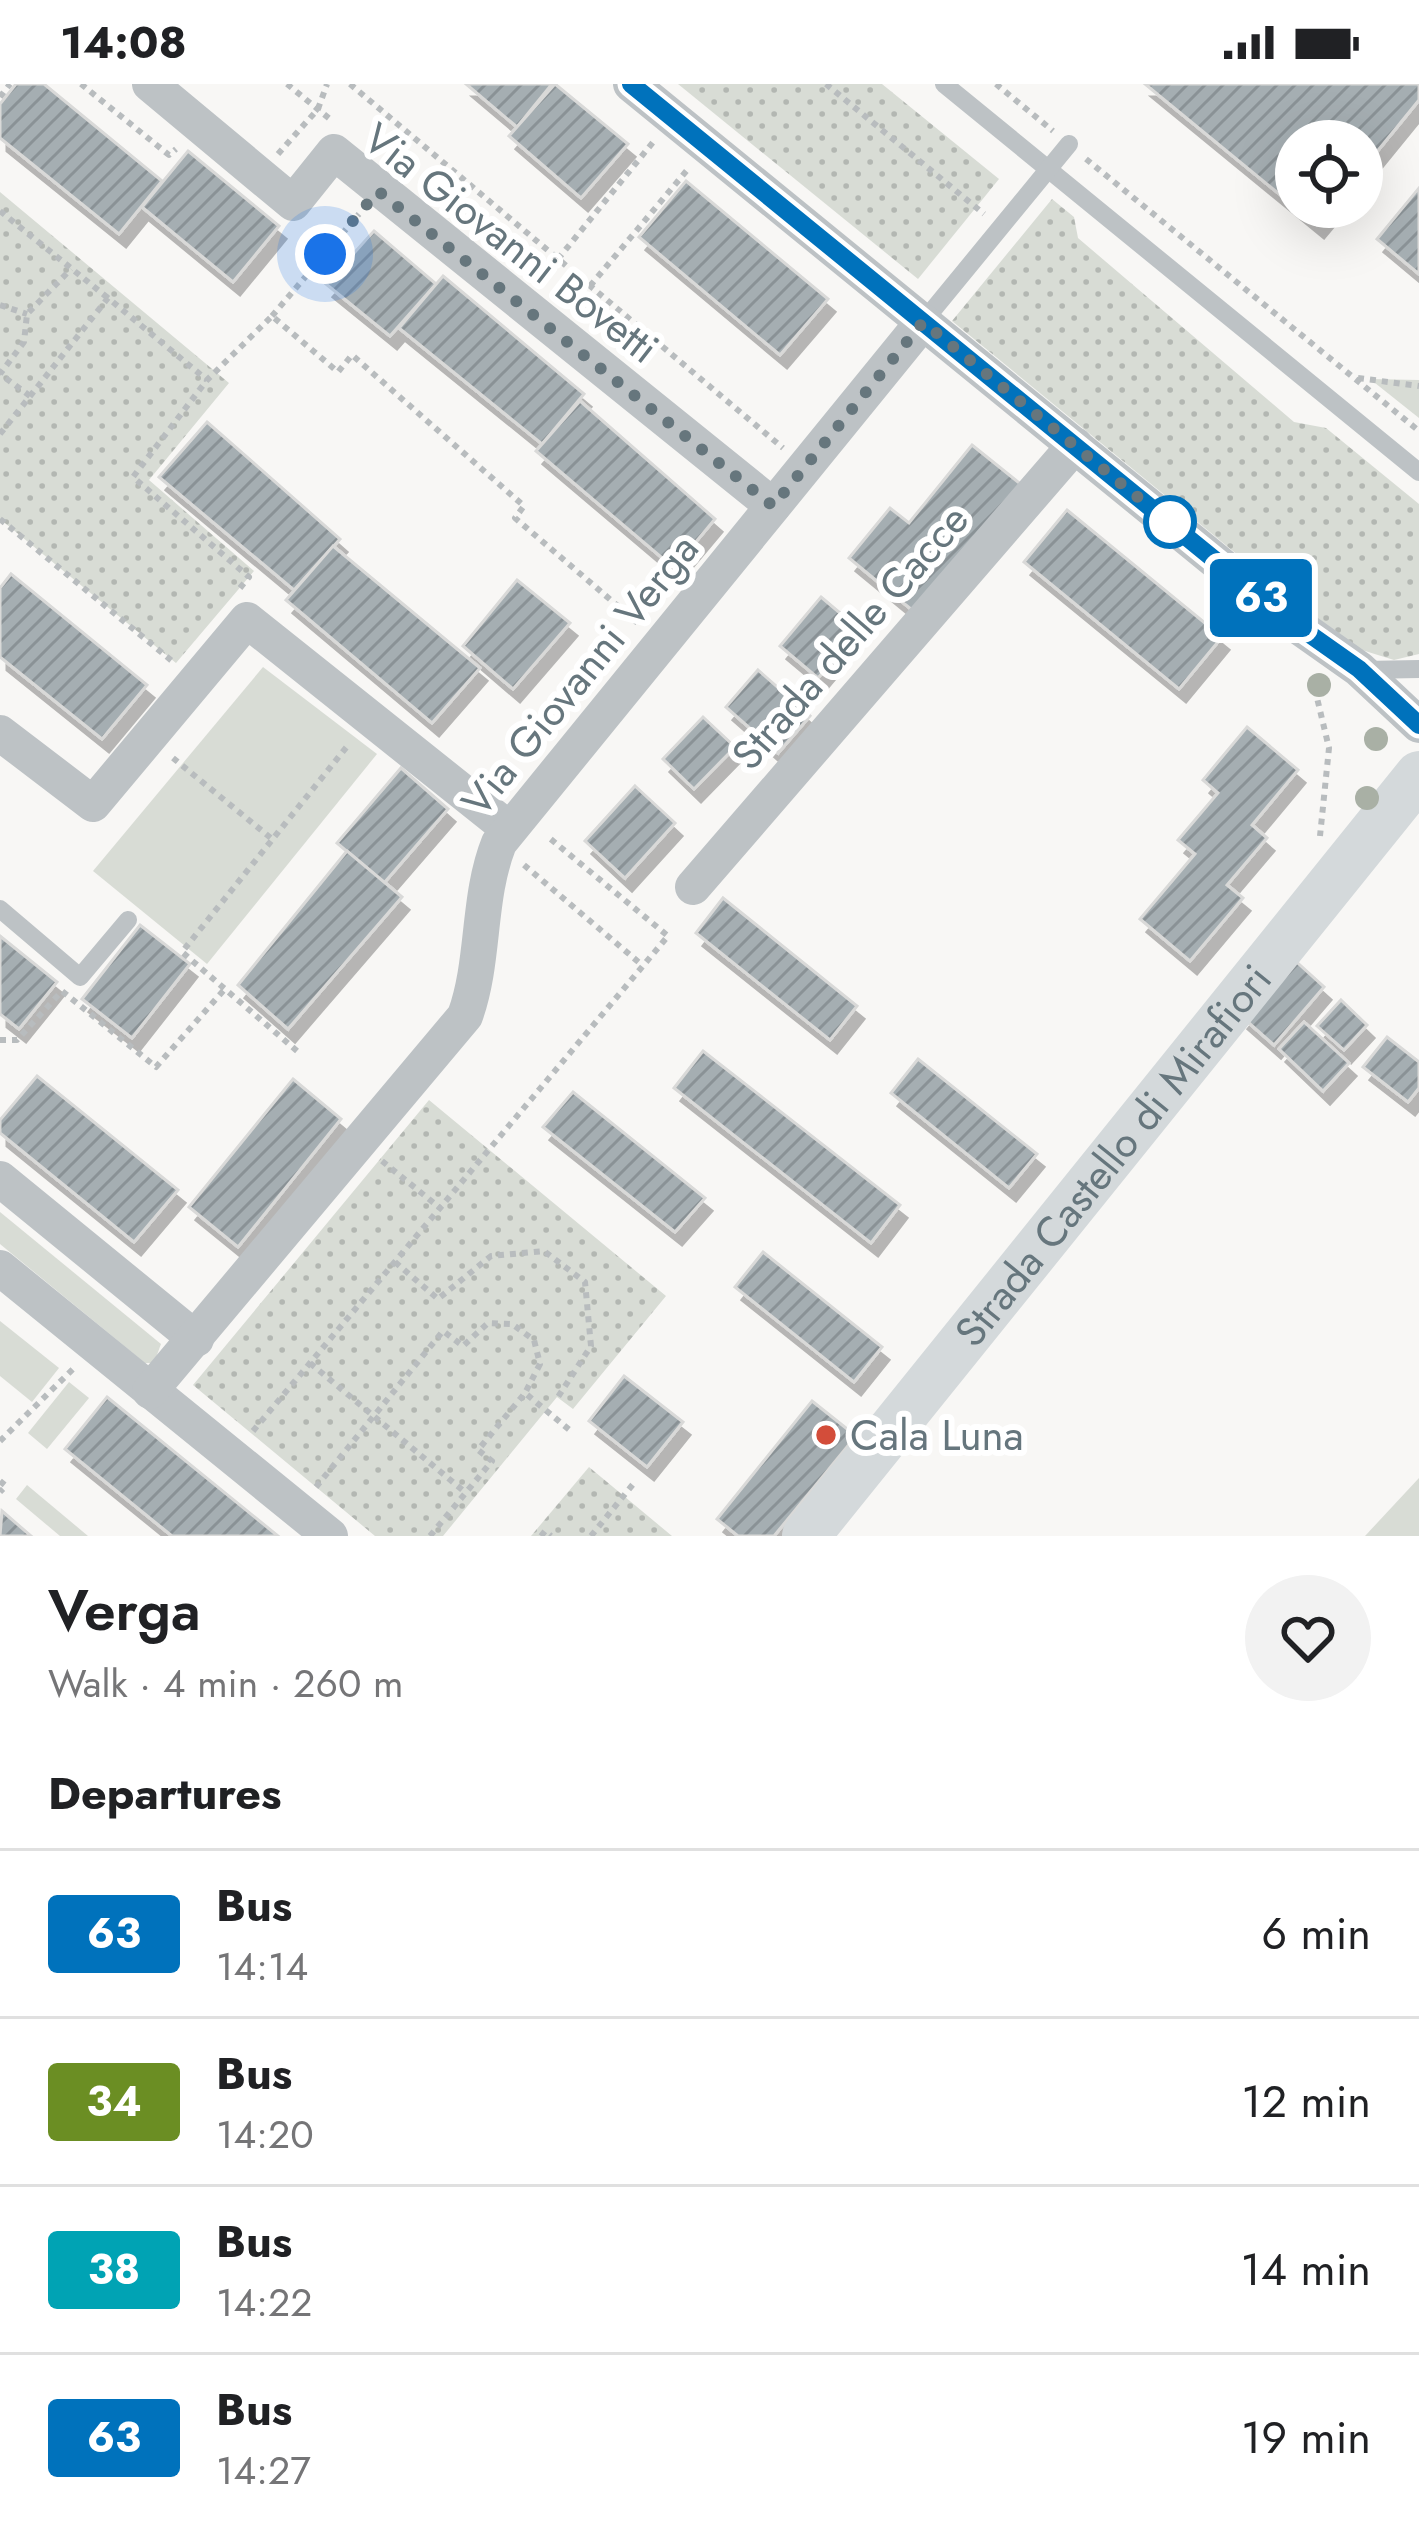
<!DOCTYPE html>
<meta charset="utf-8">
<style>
body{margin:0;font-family:Jost,sans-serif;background:#f2f2f2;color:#202124;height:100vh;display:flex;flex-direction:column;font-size:45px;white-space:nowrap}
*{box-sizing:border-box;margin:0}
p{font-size:39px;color:#757577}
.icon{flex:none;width:66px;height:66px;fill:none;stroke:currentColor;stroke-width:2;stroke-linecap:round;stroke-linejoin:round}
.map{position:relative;height:1452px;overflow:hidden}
.details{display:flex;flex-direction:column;background:#fff;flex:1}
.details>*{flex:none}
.badge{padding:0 24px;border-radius:9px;font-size:42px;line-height:78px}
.fabs{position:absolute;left:1275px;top:36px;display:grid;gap:24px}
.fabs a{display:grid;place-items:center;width:108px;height:108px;border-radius:50%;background:#fff;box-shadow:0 12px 48px #0002;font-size:60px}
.you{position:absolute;width:60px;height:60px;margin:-30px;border:9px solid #fff;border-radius:50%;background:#1a73e8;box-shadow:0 0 0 18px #1a73e833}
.map>.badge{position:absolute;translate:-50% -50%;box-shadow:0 0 0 6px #fff}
h2{padding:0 48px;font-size:45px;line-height:108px}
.round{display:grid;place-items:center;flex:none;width:126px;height:126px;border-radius:63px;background:#f2f2f2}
.overview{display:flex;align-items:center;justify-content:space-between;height:204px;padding:0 48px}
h1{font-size:57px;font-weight:600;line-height:90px}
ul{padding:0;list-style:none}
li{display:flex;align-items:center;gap:36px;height:168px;padding:0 48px;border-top:3px solid #e0e0e0}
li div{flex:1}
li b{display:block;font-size:45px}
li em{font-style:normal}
li .badge{min-width:132px;font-weight:700;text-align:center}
.status{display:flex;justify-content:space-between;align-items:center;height:84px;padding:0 60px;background:#fff;direction:ltr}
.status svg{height:33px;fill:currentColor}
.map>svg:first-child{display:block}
.grass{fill:#d8dcd5}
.park{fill:url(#park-dots)}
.building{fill:url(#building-hatch);stroke:#d9d9d8;stroke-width:3;filter:url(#shadow)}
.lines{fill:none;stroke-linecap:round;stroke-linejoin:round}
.path{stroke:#b8bcbe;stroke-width:6;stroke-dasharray:6 6;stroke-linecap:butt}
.lane{stroke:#bdc2c5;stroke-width:18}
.street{stroke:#bdc2c5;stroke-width:36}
.secondary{stroke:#d4d9db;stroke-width:48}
.tree{fill:#a9b0a5}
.line-casing{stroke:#fff;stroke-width:27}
.line{stroke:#0072bc;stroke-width:18}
.walk{stroke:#66767d;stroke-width:12;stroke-dasharray:0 21.6}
.stop-dot{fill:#fff;stroke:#0072bc;stroke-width:6}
.poi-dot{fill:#d34d3a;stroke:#fff;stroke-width:4.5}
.labels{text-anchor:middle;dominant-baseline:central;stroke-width:12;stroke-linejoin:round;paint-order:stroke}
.street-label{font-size:42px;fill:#66767d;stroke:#fff}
.poi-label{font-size:42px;fill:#66767d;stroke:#fff;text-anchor:start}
</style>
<div class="status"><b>14:08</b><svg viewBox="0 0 49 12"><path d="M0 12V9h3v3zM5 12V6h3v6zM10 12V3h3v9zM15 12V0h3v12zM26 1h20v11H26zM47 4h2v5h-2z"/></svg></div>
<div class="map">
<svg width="1419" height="1452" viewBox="0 0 1419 1452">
<defs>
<pattern id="park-dots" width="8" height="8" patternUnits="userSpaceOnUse" patternTransform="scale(3)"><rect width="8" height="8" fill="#d8dcd5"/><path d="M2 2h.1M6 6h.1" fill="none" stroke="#b3b7b2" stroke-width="1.8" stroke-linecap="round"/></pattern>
<pattern id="building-hatch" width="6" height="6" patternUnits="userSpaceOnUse" patternTransform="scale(3)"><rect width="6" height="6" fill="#a5aeb2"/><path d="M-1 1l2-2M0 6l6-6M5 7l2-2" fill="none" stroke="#8a9296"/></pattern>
<filter id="shadow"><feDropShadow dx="7" dy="13" stdDeviation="0" flood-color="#0004"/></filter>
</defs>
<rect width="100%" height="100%" fill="#f8f7f5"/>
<!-- grass -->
<g class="grass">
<path d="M1370,295L1419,296V334Z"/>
<path d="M263,583L377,670L207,880L93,787Z"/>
<path d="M0,1128L161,1260L154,1279H145L0,1160Z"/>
<path d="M0,1237L59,1284L32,1318L0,1292Z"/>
<path d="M69,1298L89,1314L47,1365L28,1349Z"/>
<path d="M1419,1394V1452H1365Z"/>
<path d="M27,1401L88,1452H60L16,1415Z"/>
</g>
<!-- park -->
<g class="park">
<path d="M678,0H882L999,95L918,195Z"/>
<path d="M0,108L229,299L149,396L254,487L176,579L0,435Z"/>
<path d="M1052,115L1074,133L1078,154L1294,338L1326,344L1419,420V570L1394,576L1349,562L952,237Z"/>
<path d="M429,1016L666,1212L573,1325L557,1313L443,1452H375L193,1301Z"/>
<path d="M589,1383L672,1452H531Z"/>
</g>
<!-- building -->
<g class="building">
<path d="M16,0H44L162,97L119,150L0,54V20Z"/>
<path d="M466,0H552L517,43Z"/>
<path d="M555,0L628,60L581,114L509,52Z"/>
<path d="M1145,0H1419V16L1362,86V57H1296V123H1332L1317,141Z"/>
<path d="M188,67L279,142L233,198L142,123Z"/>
<path d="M686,97L828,215L780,271L639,153Z"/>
<path d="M1419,104V190L1377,155Z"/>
<path d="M374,147L436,200L390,252L326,200Z"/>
<path d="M443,192L584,310L542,360L399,244Z"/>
<path d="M580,317L715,435L674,484L536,367Z"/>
<path d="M207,338L340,455L294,506L159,393Z"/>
<path d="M972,361L1023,402L918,531L849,474L890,424L909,439Z"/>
<path d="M1067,426L1222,553L1179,605L1024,478Z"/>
<path d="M333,462L480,584L432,639L286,516Z"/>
<path d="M11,490L147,601L102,655L0,573V504Z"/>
<path d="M517,496L570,539L513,605L463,562Z"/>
<path d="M821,513L859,545L818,594L780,562Z"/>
<path d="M758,586L810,632L778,669L726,623Z"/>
<path d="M703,633L735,663L694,705L663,675Z"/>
<path d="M1247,643L1298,686L1252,741L1267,754L1227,801L1243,814L1190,877L1140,835L1195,770L1178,756L1218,709L1203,696Z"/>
<path d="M401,684L448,725L384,799L337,759Z"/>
<path d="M635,702L675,739L625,794L585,757Z"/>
<path d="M347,767L402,813L288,945L238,901Z"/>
<path d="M723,814L857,922L830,956L696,849Z"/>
<path d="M140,841L190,880L132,954L82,915Z"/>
<path d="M0,852L57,898L19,945L0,930Z"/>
<path d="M1290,872L1324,903L1274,961L1241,932Z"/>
<path d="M1341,916L1367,941L1344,966L1317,942Z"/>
<path d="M1304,938L1349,979L1323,1007L1279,965Z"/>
<path d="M1387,953L1419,978V1004L1408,1018L1363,983Z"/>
<path d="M703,967L900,1121L871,1159L674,1004Z"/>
<path d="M918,975L1037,1070L1009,1104L891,1009Z"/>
<path d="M37,992L178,1106L134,1158L0,1049V1036Z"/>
<path d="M293,995L341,1035L238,1163L189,1123Z"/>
<path d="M573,1008L705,1114L675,1148L543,1043Z"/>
<path d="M763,1168L882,1263L854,1298L735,1203Z"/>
<path d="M624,1292L683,1338L647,1383L589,1337Z"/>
<path d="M107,1313L278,1452H172L65,1365Z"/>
<path d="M812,1317L856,1352L774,1452H738L717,1435Z"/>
<path d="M2,1427L31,1452H0Z"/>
</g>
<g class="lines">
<!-- path -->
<g class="path">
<path d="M81,0L169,71L176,65"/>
<path d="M287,0L331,36"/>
<path d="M350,0L783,364"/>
<path d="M826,0L984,130"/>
<path d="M996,0L1053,47"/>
<path d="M0,13L10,0"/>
<path d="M278,70L318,25L327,0"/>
<path d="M1086,75L1419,347"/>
<path d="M0,127L108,214"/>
<path d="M558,175L654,57"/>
<path d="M590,202L688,85"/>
<path d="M0,221L27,230"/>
<path d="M272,232L359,130"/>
<path d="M1358,294L1419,302"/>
<path d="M30,312L0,290L24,258L27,230L71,185"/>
<path d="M0,350L108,214L207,296"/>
<path d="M0,435L172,577"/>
<path d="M240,504L249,493L133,393L207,296L272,232L338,288L352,271L524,422L515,434L640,541"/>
<path d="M1312,593L1329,664L1320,752"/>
<path d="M173,674L272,755"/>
<path d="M524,781L642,881"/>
<path d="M0,956H17L62,907L156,983L224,906"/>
<path d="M297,967L182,868L349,660"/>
<path d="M382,1077L440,1124"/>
<path d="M395,1178L438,1215L491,1172L544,1167L585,1198L591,1262L558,1313"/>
<path d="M310,1279L466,1409"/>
<path d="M253,1347L668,852L547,752"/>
<path d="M0,1357L76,1282"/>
<path d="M0,1397L6,1402L0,1408"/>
<path d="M316,1403L443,1247L463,1262L488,1239L512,1240L534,1256L540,1280L525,1309"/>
<path d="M430,1452L492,1377L478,1366L525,1309L572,1348"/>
<path d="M541,1452L545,1447L551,1452"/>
<path d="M591,1452L634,1399"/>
</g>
<!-- lane -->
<g class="lane">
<path d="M944,0L1419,388"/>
<path d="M923,238L1069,60"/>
<path d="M1364,586L1419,585"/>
<path d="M0,825L80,893L128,836"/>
</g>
<!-- street -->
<g class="street">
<path d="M150,0L293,119L334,68L773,422"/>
<path d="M631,0L1281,530L1359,585L1419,641"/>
<path d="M0,649L93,720L247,536L509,745"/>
<path d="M693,803L1075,361"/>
<path d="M0,1095L196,1255"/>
<path d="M0,1184L330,1452"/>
<path d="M150,1307L465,932C485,877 477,814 499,759L923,238"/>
</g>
<!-- secondary -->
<path class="secondary" id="s1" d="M806,1452L1419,691"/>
</g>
<!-- trees -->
<g class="tree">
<circle cx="1319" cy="601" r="12"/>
<circle cx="1376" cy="655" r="12"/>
<circle cx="1367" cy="714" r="12"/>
</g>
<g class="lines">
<defs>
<path id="line" d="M631,0L1281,530L1359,585L1419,641"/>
</defs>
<!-- line casing -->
<use href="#line" class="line-casing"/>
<!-- line -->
<use href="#line" class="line"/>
<!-- walk -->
<path class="walk" d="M325,170L378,107L773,422L923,238L1178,446L1170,438"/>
</g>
<!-- markers -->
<circle class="stop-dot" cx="1170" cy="438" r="24"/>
<circle class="poi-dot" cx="826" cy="1351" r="12"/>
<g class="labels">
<!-- street labels -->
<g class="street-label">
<text transform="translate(511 159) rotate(38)">Via Giovanni Bovetti</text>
<text transform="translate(850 553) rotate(-49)">Strada delle Cacce</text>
<text transform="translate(580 591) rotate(-51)">Via Giovanni Verga</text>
<text stroke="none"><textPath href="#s1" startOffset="489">Strada Castello di Mirafiori</textPath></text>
</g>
<!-- poi labels -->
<g class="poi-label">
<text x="850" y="1351">Cala Luna</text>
</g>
</g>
</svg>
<div class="fabs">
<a><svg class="icon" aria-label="locate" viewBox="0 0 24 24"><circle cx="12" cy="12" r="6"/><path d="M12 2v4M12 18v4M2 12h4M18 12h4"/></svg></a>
</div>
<div class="you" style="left:325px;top:170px"></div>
<b class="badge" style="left:1261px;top:514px;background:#0072bc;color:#fff">63</b>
</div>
<section class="details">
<div class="overview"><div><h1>Verga</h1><p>Walk · 4 min · 260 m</p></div><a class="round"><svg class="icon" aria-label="heart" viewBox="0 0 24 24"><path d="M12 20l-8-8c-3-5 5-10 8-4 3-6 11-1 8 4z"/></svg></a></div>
<h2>Departures</h2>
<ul>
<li><span class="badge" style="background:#0072bc;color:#fff">63</span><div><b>Bus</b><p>14:14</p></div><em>6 min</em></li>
<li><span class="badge" style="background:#6b8e23;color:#fff">34</span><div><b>Bus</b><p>14:20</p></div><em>12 min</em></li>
<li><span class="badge" style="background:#00a3b4;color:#fff">38</span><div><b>Bus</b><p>14:22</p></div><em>14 min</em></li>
<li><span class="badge" style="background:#0072bc;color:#fff">63</span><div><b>Bus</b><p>14:27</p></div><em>19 min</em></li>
</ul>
</section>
